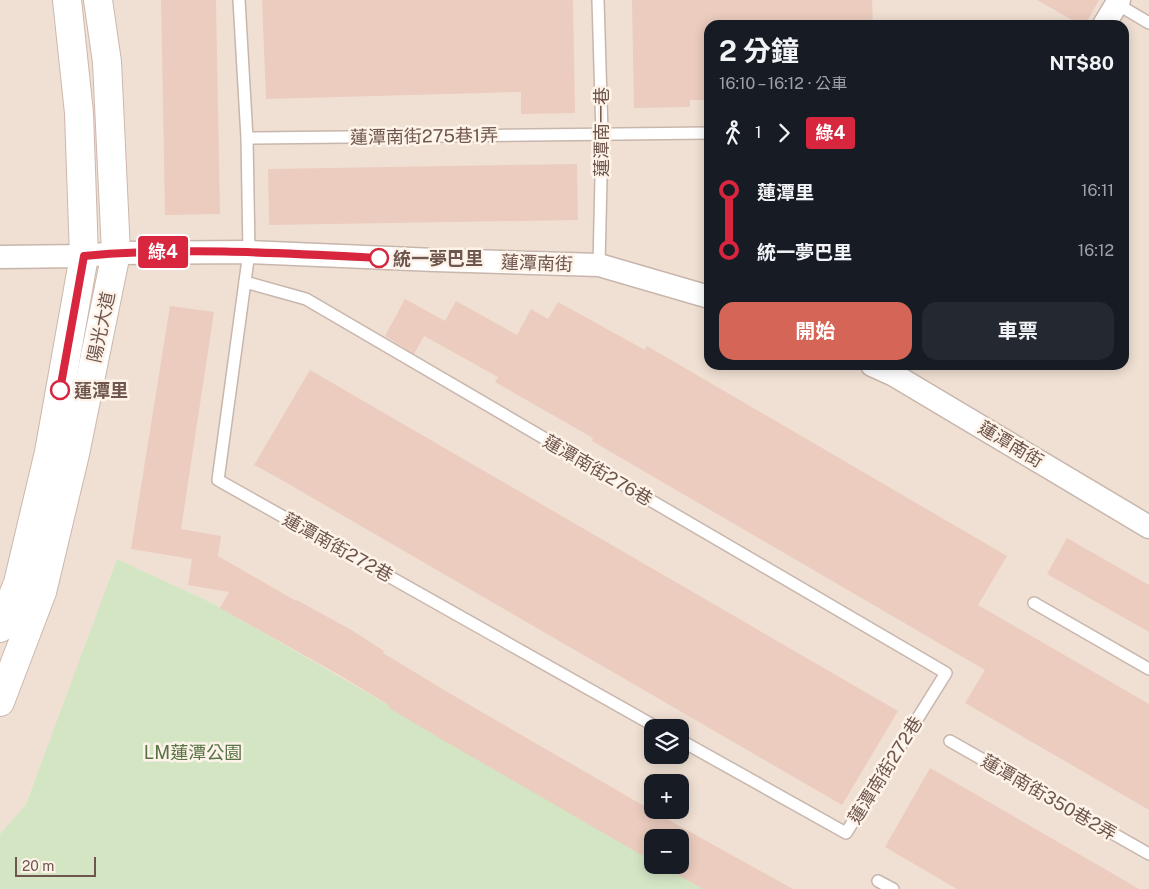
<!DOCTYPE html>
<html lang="zh-TW">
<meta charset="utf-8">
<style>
body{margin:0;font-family:"Public Sans","Noto Sans TC",sans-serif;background:#242831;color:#f1f3f6;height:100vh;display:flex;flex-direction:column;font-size:19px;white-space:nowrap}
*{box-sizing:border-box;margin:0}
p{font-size:16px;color:#9ea1a6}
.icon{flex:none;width:28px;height:28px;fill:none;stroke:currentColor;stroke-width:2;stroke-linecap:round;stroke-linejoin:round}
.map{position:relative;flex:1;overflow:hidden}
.sheet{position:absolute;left:704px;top:20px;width:425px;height:350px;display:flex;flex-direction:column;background:#171b24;border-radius:15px;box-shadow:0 2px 12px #0003}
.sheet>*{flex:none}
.badge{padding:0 10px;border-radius:4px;font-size:18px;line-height:32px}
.fabs{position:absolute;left:644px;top:719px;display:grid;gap:10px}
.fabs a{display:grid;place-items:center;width:45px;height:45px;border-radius:10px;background:#171b24;box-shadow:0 2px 12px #0003;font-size:25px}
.scale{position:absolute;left:15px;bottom:12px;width:81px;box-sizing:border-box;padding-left:5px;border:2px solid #6e554d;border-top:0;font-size:14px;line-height:18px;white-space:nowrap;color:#6e554d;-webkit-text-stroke:4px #fdf3e9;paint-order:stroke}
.map>.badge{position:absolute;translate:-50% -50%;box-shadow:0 0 0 2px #fff}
.legs{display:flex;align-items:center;gap:8px;height:55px;padding:0 15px;font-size:16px}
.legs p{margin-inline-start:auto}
.summary{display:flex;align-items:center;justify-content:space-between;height:85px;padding:0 15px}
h1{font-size:28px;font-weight:700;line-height:38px}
.action{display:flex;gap:10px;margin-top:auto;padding:10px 15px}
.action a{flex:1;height:58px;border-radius:15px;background:#d56657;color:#fff;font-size:20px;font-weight:700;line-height:58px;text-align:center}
.action a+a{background:#242831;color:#f1f3f6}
ul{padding:0 15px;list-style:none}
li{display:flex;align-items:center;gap:18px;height:60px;font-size:19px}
li i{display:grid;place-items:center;width:8px;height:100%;margin:0 6px;background:currentColor}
li i::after{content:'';width:12px;height:12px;margin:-6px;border:4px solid;border-radius:50%;background:#171b24}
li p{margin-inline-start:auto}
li:first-child i{background:linear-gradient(#0000 50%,currentColor 0)}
li:last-child i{background:linear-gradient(currentColor 50%,#0000 0)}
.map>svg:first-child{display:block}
.residential{fill:#f0e0d3;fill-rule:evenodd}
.green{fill:#d4e5c4}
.building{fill:#ebccbe}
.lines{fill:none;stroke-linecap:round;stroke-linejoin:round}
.lane-casing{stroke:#c8b6ac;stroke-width:14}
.street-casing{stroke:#c8b6ac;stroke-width:25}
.secondary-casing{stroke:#cdb7ac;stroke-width:30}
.lane{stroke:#fff;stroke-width:11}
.street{stroke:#fff;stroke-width:22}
.secondary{stroke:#fff;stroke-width:28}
.line-1-casing{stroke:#fff;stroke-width:11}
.line-1{stroke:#d7263d;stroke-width:8}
.stop-1-dot{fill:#fff;stroke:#d7263d;stroke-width:2.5}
.labels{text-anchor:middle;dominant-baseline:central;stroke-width:5;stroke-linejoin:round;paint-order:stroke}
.street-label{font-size:18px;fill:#6e554d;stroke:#fdf3e9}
.stop-label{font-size:18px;font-weight:bold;fill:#6e554d;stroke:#fdf3e9;text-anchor:start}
.park-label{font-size:18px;fill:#587346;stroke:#fdf3e9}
</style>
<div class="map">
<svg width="1149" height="889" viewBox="0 0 1149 889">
<rect width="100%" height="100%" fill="#f9efe4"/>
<!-- residential -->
<path class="residential" d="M0,0H1149V889H706L680,865V838H652V858L216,605L118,560L26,804L0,834ZM709,25H1124V365H709ZM652,728H680V755H652ZM652,782H680V810H652Z"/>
<!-- green -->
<path class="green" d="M117,559L216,605L652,858V865H664L706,889H0V834L26,804Z"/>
<!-- building -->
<g class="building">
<path d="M161,0H216L220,214L165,215Z"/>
<path d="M262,0H573L575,113L521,114V92L266,99Z"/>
<path d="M632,0H872L873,25H709V100H690V107L634,108Z"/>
<path d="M1037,0H1099L1085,25H1081Z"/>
<path d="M577,164L578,220L269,225L268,169Z"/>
<path d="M405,299L445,321L456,301L517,335L531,309L548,319L558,302L645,350L647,346L1007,556L978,605L1149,704V810L965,703L985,670L592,441L593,438L495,382L498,377L424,336L414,354L385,336Z"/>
<path d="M170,306L214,312L181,529L221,536L218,556L296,601L297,600L353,631L384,651L383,653L449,693L658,814L793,889H703L660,865H680V838H652V861L436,736L389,708L390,706L343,677L220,608L229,592L188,585L192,559L131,549Z"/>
<path d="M310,370L898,711L842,805L280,479L254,465Z"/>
<path d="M1067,538L1149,585V632L1047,574Z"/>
<path d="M930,768L1110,872L1139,889H957L885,847Z"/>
</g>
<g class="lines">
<defs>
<g id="lane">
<path d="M239,0L247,138L249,252L218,480L658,728"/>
<path d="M598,0L602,134L599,265"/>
<path d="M1117,4L1149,23"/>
<path d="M247,138L709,133"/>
<path d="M245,282L306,299L946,673L846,833L680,740"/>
<path d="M1034,603L1149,669"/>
<path d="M950,741L1149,854"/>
<path d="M878,881L893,889"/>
</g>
<g id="street">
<path d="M1104,25L1119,0"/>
<path d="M0,257L84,256L116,253L249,252L435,260L599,265L709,297"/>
<path d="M872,365L894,375L1149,527"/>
</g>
<g id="secondary">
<path d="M0,628L18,583L49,452L84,256L79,113L67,0"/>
<path d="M0,702L42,592L75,454L116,253L107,62L98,0"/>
</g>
</defs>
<!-- lane casing -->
<use href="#lane" class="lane-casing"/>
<!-- street casing -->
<use href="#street" class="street-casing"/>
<!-- secondary casing -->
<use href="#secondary" class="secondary-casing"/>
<!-- lane -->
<use href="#lane" class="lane"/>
<!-- street -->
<use href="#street" class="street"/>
<!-- secondary -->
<use href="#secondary" class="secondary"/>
</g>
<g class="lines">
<defs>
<path id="line-1" d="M60,390L84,256C180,247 282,253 379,258"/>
</defs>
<!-- line-1 casing -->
<use href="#line-1" class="line-1-casing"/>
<!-- line-1 -->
<use href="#line-1" class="line-1"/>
</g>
<!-- markers -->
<g class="stop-1-dot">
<circle cx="379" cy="258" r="9"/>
<circle cx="60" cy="390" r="9"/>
</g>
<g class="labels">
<!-- street labels -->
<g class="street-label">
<text transform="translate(601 132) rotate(-90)">蓮潭南一巷</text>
<text transform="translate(424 136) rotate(-1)">蓮潭南街275巷1弄</text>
<text transform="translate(537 263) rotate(2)">蓮潭南街</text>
<text transform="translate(101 327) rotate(-78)">陽光大道</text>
<text transform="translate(1011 444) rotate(31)">蓮潭南街</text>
<text transform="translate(598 470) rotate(30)">蓮潭南街276巷</text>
<text transform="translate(338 547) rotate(29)">蓮潭南街272巷</text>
<text transform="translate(885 770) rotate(-58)">蓮潭南街272巷</text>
<text transform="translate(1049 797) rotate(30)">蓮潭南街350巷2弄</text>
</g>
<!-- stop labels -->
<g class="stop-label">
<text x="393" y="258">統一夢巴里</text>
<text x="74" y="390">蓮潭里</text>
</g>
<!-- park labels -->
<g class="park-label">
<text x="193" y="752">LM蓮潭公園</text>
</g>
</g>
</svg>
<div class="fabs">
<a><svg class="icon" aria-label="layers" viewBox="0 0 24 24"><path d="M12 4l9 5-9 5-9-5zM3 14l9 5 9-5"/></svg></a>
<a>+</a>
<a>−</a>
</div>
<div class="scale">20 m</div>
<b class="badge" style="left:163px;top:252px;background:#d7263d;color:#fff">綠4</b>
<section class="sheet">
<div class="summary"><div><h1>2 分鐘</h1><p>16:10 – 16:12 · 公車</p></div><b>NT$80</b></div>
<div class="legs"><svg class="icon" aria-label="walk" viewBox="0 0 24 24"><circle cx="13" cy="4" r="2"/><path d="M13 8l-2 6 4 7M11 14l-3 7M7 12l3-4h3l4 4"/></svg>1<svg class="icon" aria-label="forward" viewBox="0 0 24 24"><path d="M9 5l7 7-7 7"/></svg><b class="badge" style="background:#d7263d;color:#fff">綠4</b></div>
<ul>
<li><i style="color:#d7263d"></i><b>蓮潭里</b><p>16:11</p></li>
<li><i style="color:#d7263d"></i><b>統一夢巴里</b><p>16:12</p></li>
</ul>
<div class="action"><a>開始</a><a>車票</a></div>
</section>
</div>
